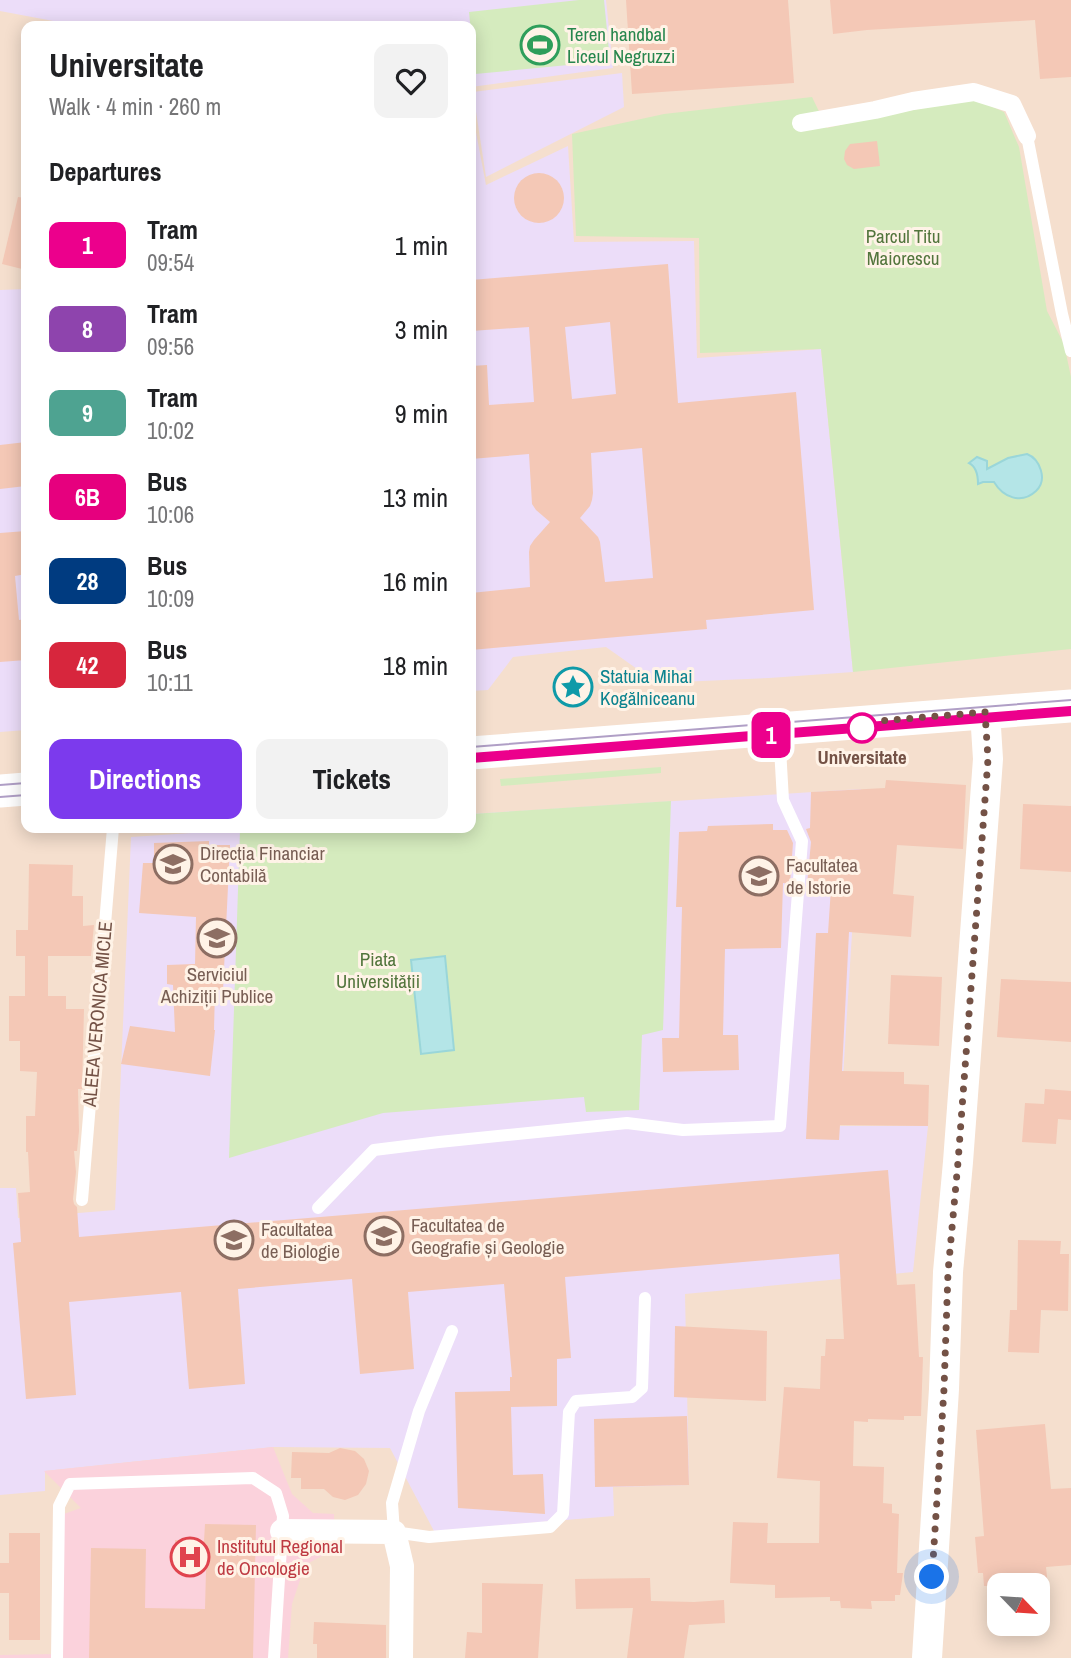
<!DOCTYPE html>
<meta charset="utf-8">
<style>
body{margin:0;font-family:"Archivo Narrow",sans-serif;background:#f2f2f2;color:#202124;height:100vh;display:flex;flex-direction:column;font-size:26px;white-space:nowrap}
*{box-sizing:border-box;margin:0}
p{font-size:23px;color:#757577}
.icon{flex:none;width:38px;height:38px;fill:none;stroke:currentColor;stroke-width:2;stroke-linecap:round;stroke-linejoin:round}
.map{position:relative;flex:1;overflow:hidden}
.details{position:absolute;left:21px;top:21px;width:455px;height:812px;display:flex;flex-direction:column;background:#fff;border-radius:14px;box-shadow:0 4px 18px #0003}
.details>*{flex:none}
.badge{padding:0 14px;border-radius:10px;font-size:24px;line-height:46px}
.needle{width:46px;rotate:115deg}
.controls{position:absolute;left:987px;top:1573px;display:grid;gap:14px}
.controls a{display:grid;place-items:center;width:63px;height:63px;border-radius:14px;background:#fff;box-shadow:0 4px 18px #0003;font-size:35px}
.you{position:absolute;width:35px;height:35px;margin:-18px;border:5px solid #fff;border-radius:50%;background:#1a73e8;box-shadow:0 0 0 10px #1a73e833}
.map>.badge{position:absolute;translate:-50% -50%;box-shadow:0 0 0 4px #fff}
h2{padding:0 28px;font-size:26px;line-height:63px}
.round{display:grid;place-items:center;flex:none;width:74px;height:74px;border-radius:14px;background:#f2f2f2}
.summary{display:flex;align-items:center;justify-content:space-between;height:119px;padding:0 28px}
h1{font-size:33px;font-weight:800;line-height:52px}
.cta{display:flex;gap:14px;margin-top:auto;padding:14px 28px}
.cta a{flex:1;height:80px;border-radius:14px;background:#7c3aed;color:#fff;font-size:28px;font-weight:800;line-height:80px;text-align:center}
.cta a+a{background:#f2f2f2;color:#202124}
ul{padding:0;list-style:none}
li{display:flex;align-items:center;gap:21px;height:84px;padding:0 28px}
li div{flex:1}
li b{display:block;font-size:26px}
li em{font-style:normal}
li .badge{min-width:77px;font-weight:700;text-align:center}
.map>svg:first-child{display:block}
.residential{fill:#f5dfce;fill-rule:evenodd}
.education{fill:#ecddf9}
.medical{fill:#fbd2dc}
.green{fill:#d5ebbe}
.water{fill:#b4e5e7;stroke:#9ad6d9;stroke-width:2}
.building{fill:#f4c8b6;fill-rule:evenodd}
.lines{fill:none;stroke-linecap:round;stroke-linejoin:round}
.service{stroke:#fff;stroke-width:12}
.pedestrian{stroke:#fff;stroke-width:18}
.minor{stroke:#fff;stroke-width:24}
.tertiary{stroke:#fff;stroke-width:30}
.secondary{stroke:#fff;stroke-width:33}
.tram{stroke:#b09fc6;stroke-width:2}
.line-casing{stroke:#fff;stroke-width:16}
.line{stroke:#ec008c;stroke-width:10}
.walk{stroke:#745246;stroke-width:7;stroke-dasharray:0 12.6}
.stop-dot{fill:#fff;stroke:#ec008c;stroke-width:3.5}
.labels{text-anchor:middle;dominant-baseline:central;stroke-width:6;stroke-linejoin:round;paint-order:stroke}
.leisure-label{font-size:19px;fill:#27864d;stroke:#fff3e7;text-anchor:start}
.park-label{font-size:19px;fill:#52753c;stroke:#fff3e7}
.culture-label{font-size:19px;fill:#0d838f;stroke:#fff3e7;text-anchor:start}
.stop-label{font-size:19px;font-weight:bold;fill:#745246;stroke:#fff3e7}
.education-label{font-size:19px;fill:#785e54;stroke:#fff3e7;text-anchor:start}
.street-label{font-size:19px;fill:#745246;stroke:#fff3e7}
.health-label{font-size:19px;fill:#be3a42;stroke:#fff3e7;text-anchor:start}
</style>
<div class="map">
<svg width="1071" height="1658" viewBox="0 0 1071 1658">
<rect width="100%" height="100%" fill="#fdeee0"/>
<!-- residential -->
<path class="residential" d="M0,0H1071V1658H0ZM26,26H471V828H26ZM999,1586H1038V1624H999Z"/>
<!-- education -->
<g class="education">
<path d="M0,0H606L613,68L471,87V26H80L0,11Z"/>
<path d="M622,73L624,107L486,177L473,92Z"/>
<path d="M471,106L486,185L568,146L574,242L694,241L697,358L821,349L853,672L769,678L657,683L606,647L513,657L488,690L471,691Z"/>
<path d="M26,289V730L0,732V290Z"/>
<path d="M861,789L840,1126H928L913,1272L685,1294L689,1485L613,1487L614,1516L434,1531L390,1448L273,1447L45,1471V1491L0,1495V1188H16L18,1218L115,1210L131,837L267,828H471V814Z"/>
</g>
<!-- medical -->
<path class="medical" d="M273,1447L292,1494L313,1513L334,1514L335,1549L305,1565L292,1604L288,1658H0V1655L59,1654L61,1515L81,1508L44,1471Z"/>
<!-- green -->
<g class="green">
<path d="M579,0H604L610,61L475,74L469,12Z"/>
<path d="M812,97L827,128L890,114L975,99L1004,112L1019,147L1047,311L1064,344L1071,377V649L853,672L821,349L700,353L699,238L576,236L572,134L664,114Z"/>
<path d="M661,767V773L501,786L500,779Z"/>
<path d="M671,801L663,1030L642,1035L639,1110L586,1112L584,1097L383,1113L229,1158L240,830L269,828H471V814Z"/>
</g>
<!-- water -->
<g class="water">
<path d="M1027,454C1040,459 1048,480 1036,491C1021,505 1003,497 994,482H983L978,484C978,476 977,467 969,463L977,457L987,461V469L1008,458Z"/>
<path d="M445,956L454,1050L421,1054L411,960Z"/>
</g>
<!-- building -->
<g class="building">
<path d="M626,0H788L794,83L632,94Z"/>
<path d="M830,0H1071V77L1040,79L1035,20L867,30L833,34Z"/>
<path d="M877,141L880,166L854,169L847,165L844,159L845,151L850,144Z"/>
<circle cx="539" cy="198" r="25"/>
<path d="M18,197L26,198V270L2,264Z"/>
<path d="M668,264L678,403L796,392L814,610L706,620L707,629L471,650V593L530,587L529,552L530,546L534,540L550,522L536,510L532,504L529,454L471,459V366L487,365L489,405L534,402L529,327L471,331V280ZM610,322L616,394L572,399L565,327ZM642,448L653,578L605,582L600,542L598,537L580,518L590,506L592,500L593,493L591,453Z"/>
<path d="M26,442V486L0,489V445Z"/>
<path d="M26,531V574L15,576L19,620L26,619V660L0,662V533Z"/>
<path d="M886,780L966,785L963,849L897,845L893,894L914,896L911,937L849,932L842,1071L904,1072V1084L929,1085L928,1126L840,1125L839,1140L806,1139L816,933H828L831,888L807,885L811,842L806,829L810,828L811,792L885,788Z"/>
<path d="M1023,804L1071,806V872L1020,869Z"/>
<path d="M773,824V830H787L793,843L790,884L783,883L781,948L725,949L723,1035H738L739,1070L663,1072L662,1038H679L682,907H676L679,832L707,831L708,826Z"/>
<path d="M209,841V845H230L223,990H215L214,1030H215L210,1076L121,1064L130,1026L175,1032L173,985L167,984V965L195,964L196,917L139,913L143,863H154V843Z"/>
<path d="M29,864L73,865L72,896H83V926L94,925L91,956H48V996H66V1009H84L82,1089H78L79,1131L77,1151H74L76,1172L73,1199L74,1204L77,1207L79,1237L888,1170L897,1285L915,1284L919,1357H923L921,1416H904V1420L868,1419V1422L854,1421L853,1466L884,1467L883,1503L892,1504V1513L899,1514L897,1573H903L900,1595H895V1601H871L872,1609L841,1608L840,1601H830V1597L775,1598V1585L730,1583L733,1522L768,1523L767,1543H819L820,1481L777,1478L784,1387L820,1389L821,1356H825L826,1339H844L839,1254L565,1277L571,1358L557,1359V1406L511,1407L513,1475L543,1474L545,1514L458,1508L455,1392L510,1391V1377H512L504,1284L408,1292L414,1369L360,1374L352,1279L238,1289L245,1384L189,1389L181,1292L69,1302L76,1395L26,1399L13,1243L21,1242L18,1193L30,1192L28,1152H26V1116H35L37,1072L20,1071V1041H9V996H25V956H16V930H28Z"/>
<path d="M891,975L942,977L939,1046L888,1044Z"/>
<path d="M1001,979L1071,982V1042L997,1037Z"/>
<path d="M1045,1089L1071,1091V1120L1058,1119L1056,1144L1022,1142L1025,1103L1044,1104Z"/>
<path d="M1018,1240L1061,1241L1060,1254H1069L1068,1311L1041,1310L1039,1353L1008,1352L1010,1310H1017Z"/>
<path d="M675,1326L767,1331L766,1401L674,1397Z"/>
<path d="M687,1416L689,1485L595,1487L594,1419Z"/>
<path d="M1045,1424L1051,1489L1071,1488V1565L1046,1567L1048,1586H984L983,1573H978L975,1537L984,1536L976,1430Z"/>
<path d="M340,1448L355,1451L364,1459L369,1471L366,1484L358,1495L345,1500L333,1497L324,1489H301V1478H291L292,1452L329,1453Z"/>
<path d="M205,1524L256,1525L253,1658H89L91,1548L146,1549L145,1608L205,1609L206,1570L175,1569V1540L204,1541Z"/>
<path d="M9,1533H40V1640H9V1593H0V1563H9Z"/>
<path d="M650,1578L651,1601L694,1602L724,1600L725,1623L689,1625L684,1658H627L633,1608L576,1609L575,1579Z"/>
<path d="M482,1583L543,1584L538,1658H465L467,1632L482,1633Z"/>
<path d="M314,1622L386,1625V1658H317V1644H313Z"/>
</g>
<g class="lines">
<!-- service -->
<g class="service">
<path d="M1027,136L1062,314L1071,351"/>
<path d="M82,1200L113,828"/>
<path d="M318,1208L374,1150L439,1142L627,1123L683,1130L780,1126L802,841L783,800L779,731"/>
<path d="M452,1331L419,1411L392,1503L394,1532L429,1537L550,1527L563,1514L569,1412L576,1401L632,1397L642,1388L645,1298"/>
<path d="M57,1658L59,1506L70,1484L253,1478L276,1493L283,1516L274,1658"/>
</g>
<!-- pedestrian -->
<path class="pedestrian" d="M801,123L875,110L913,101L974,92L1012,104L1027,136"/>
<!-- minor -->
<path class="minor" d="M282,1531L394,1532L402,1566L401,1658"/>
<!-- tertiary -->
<path class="tertiary" d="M927,1658L944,1389L948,1272L958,1162L988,759L985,712"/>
<!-- secondary -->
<g class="secondary">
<path d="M471,753L1071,706"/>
<path d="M0,791L26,789"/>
</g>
<!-- tram -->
<g class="tram">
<path d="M471,747L1071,700"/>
<path d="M471,758L1071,711"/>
<path d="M0,785L26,783"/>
<path d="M0,797L26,795"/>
</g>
</g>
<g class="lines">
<defs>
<path id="line" d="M471,758L1071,711"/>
</defs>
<!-- line casing -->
<use href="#line" class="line-casing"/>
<!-- line -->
<use href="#line" class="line"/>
<!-- walk -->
<path class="walk" d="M862,728L868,722L985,712L988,759L958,1162L948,1272L944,1389L932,1577"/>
</g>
<!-- icons -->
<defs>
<symbol id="stadium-ring" viewBox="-11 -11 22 22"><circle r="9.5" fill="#fff3e7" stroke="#2e9e5b" stroke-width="1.5"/><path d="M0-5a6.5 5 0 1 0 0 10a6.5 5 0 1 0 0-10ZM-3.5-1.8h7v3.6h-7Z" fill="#2e9e5b"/></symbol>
<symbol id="sight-ring" viewBox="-11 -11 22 22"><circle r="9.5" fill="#fff3e7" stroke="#0f9aa8" stroke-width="1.5"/><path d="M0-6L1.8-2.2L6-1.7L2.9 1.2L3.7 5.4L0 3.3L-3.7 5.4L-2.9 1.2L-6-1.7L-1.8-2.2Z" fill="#0f9aa8"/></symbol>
<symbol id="university-ring" viewBox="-11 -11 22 22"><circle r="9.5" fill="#fff3e7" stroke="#8d6e63" stroke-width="1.5"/><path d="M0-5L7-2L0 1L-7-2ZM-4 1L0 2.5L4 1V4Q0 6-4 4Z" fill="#8d6e63"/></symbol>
<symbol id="hospital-ring" viewBox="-11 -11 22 22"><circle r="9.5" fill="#fff3e7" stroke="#e0444e" stroke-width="1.5"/><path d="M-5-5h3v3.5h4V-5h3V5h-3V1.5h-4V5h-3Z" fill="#e0444e"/></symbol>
</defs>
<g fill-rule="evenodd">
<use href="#stadium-ring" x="518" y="23" width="44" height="44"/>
<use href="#sight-ring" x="551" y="665" width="44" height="44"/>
<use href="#university-ring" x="151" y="842" width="44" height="44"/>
<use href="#university-ring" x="737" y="854" width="44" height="44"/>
<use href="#university-ring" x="195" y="916" width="44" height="44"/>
<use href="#university-ring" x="362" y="1214" width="44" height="44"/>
<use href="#university-ring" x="212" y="1218" width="44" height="44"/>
<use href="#hospital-ring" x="168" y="1535" width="44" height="44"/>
</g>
<!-- markers -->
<circle class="stop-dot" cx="862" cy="728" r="14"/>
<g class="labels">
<!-- leisure labels -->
<g class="leisure-label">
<text x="567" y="34">Teren handbal<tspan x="567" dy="22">Liceul Negruzzi</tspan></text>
</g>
<!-- park labels -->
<g class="park-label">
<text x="903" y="236">Parcul Titu<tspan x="903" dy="22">Maiorescu</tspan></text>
<text x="378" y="959">Piata<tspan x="378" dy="22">Universității</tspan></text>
</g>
<!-- culture labels -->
<g class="culture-label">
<text x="600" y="676">Statuia Mihai<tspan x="600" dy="22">Kogălniceanu</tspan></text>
</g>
<!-- stop labels -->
<g class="stop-label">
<text x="862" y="757">Universitate</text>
</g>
<!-- education labels -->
<g class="education-label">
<text x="200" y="853">Direcția Financiar<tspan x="200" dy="22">Contabilă</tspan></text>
<text x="786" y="865">Facultatea<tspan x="786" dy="22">de Istorie</tspan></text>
<text x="217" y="974" text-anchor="middle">Serviciul<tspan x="217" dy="22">Achiziții Publice</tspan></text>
<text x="411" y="1225">Facultatea de<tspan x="411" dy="22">Geografie și Geologie</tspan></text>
<text x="261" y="1229">Facultatea<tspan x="261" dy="22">de Biologie</tspan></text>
</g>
<!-- street labels -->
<g class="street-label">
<text transform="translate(97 1014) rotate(-85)">ALEEA VERONICA MICLE</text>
</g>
<!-- health labels -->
<g class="health-label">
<text x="217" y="1546">Institutul Regional<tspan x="217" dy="22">de Oncologie</tspan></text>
</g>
</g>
</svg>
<div class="controls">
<a><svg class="needle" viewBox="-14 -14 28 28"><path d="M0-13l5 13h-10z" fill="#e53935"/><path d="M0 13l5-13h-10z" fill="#757577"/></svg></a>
</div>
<div class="you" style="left:932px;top:1577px"></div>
<b class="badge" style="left:771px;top:735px;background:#ec008c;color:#fff">1</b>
<section class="details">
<div class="summary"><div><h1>Universitate</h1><p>Walk · 4 min · 260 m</p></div><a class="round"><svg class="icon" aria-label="heart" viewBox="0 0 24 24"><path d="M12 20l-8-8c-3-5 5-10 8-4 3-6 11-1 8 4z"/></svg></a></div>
<h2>Departures</h2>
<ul>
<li><span class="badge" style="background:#ec008c;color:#fff">1</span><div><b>Tram</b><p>09:54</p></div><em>1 min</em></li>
<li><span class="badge" style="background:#8e44ad;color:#fff">8</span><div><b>Tram</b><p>09:56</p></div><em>3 min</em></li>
<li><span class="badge" style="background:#4ea391;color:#fff">9</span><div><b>Tram</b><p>10:02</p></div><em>9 min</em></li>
<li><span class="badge" style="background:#e6007e;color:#fff">6B</span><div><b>Bus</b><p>10:06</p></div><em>13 min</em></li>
<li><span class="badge" style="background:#003b80;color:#fff">28</span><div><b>Bus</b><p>10:09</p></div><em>16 min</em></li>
<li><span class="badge" style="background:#d7263d;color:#fff">42</span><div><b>Bus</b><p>10:11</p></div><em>18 min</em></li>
</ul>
<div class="cta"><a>Directions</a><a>Tickets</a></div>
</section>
</div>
